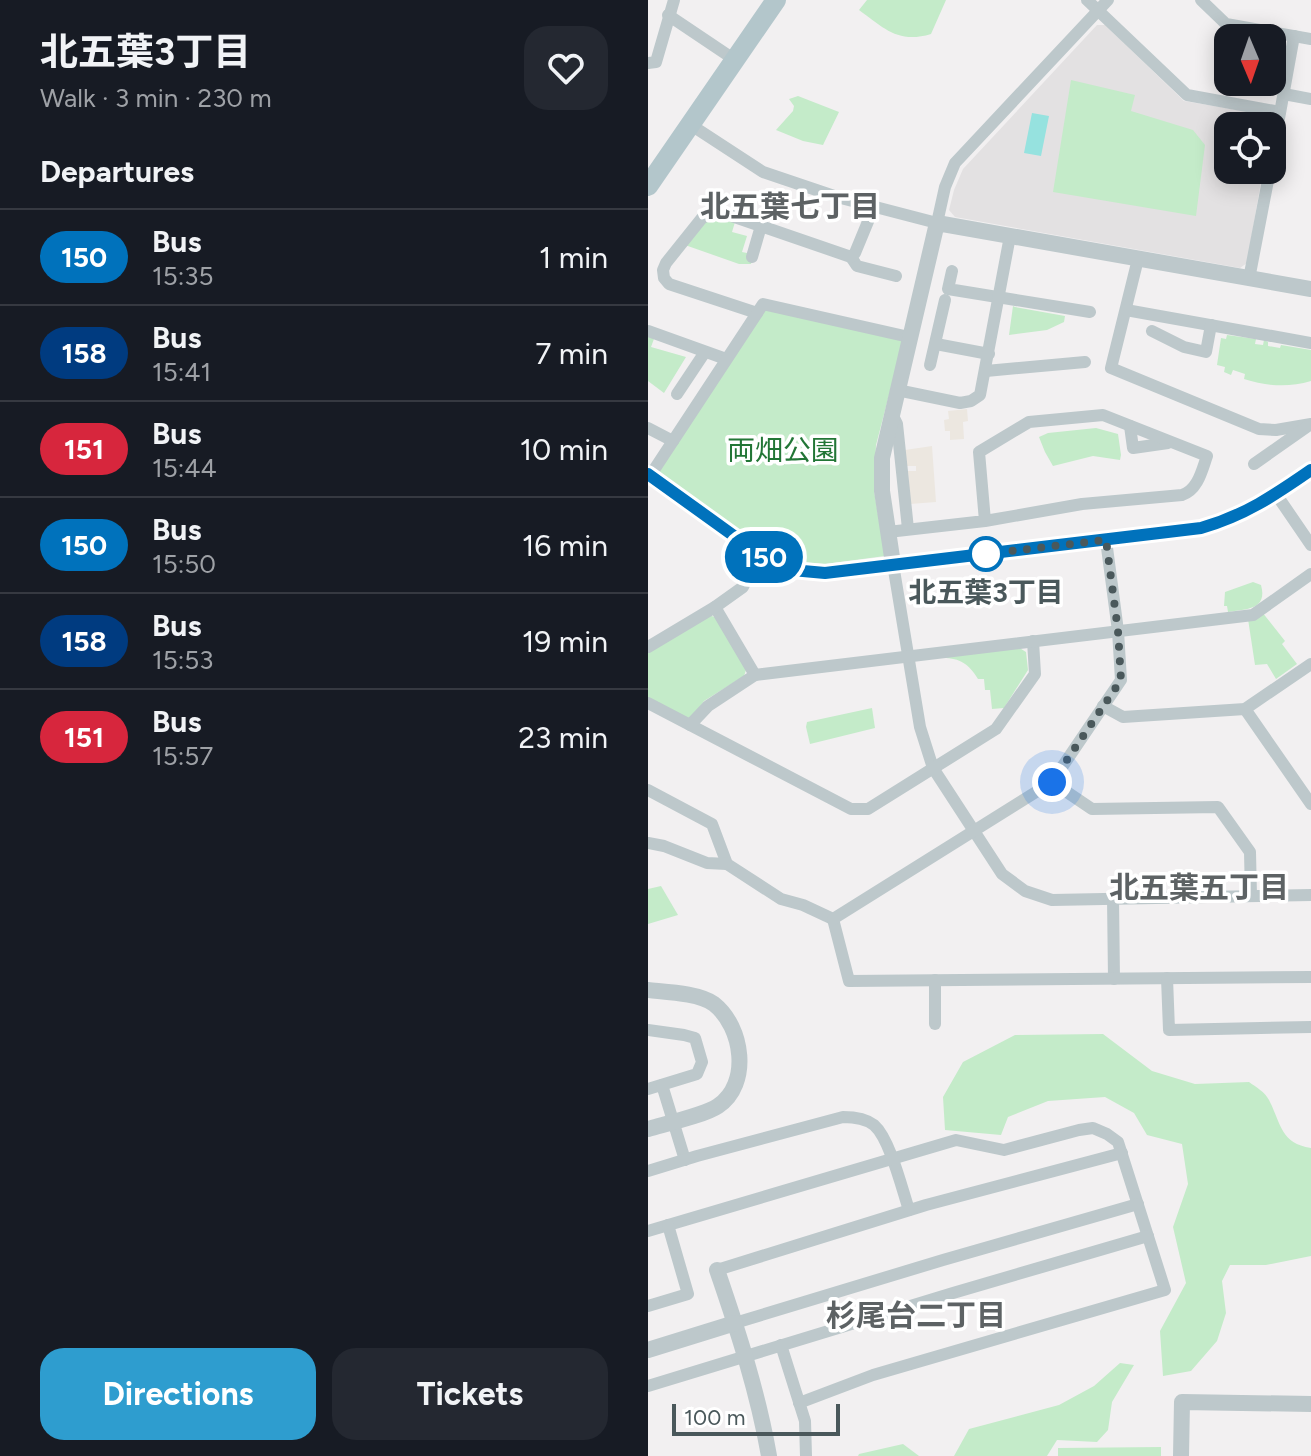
<!DOCTYPE html>
<meta charset="utf-8">
<style>
body{margin:0;font-family:Figtree,"Noto Sans JP",sans-serif;background:#242831;color:#f1f3f6;height:100vh;display:flex;flex-direction:column;font-size:30px;white-space:nowrap}
*{box-sizing:border-box;margin:0}
p{font-size:26px;color:#9ea1a6}
.icon{flex:none;width:44px;height:44px;fill:none;stroke:currentColor;stroke-width:2;stroke-linecap:round;stroke-linejoin:round}
.map{position:relative;flex:1;overflow:hidden}
.panel{display:flex;flex-direction:column;background:#171b24;width:648px}
.panel>*{flex:none}
.badge{padding:0 16px;border-radius:26px;font-size:28px;line-height:52px}
.needle{width:52px;rotate:178deg}
.fabs{position:absolute;left:566px;top:24px;display:grid;gap:16px}
.fabs a{display:grid;place-items:center;width:72px;height:72px;border-radius:16px;background:#171b24;box-shadow:0 4px 20px #0003;font-size:40px}
.scale{position:absolute;left:24px;bottom:20px;width:168px;box-sizing:border-box;padding-left:8px;border:4px solid #4a585b;border-top:0;font-size:22px;line-height:28px;white-space:nowrap;color:#4a585b;-webkit-text-stroke:6px #fff;paint-order:stroke}
.you{position:absolute;width:40px;height:40px;margin:-20px;border:6px solid #fff;border-radius:50%;background:#1a73e8;box-shadow:0 0 0 12px #1a73e833}
.map>.badge{position:absolute;translate:-50% -50%;box-shadow:0 0 0 4px #fff}
h2{padding:0 40px;font-size:30px;line-height:72px}
.round{display:grid;place-items:center;flex:none;width:84px;height:84px;border-radius:24px;background:#242831}
.headline{display:flex;align-items:center;justify-content:space-between;height:136px;padding:0 40px}
h1{font-size:38px;font-weight:700;line-height:60px}
.action{display:flex;gap:16px;margin-top:auto;padding:16px 40px}
.action a{flex:1;height:92px;border-radius:24px;background:#2e9dcf;color:#fff;font-size:32px;font-weight:700;line-height:92px;text-align:center}
.action a+a{background:#242831;color:#f1f3f6}
ul{padding:0;list-style:none}
li{display:flex;align-items:center;gap:24px;height:96px;padding:0 40px;border-top:2px solid #363941}
li div{flex:1}
li b{display:block;font-size:30px}
li em{font-style:normal}
li .badge{min-width:88px;font-weight:700;text-align:center}
main{display:flex;flex:1;min-height:0}
.map>svg:first-child{display:block}
.commercial{fill:#ece7e0}
.education{fill:#e3e1e2}
.green{fill:#c4ebc9}
.water{fill:#96e2df}
.lines{fill:none;stroke-linecap:round;stroke-linejoin:round}
.minor{stroke:#bdc8cb;stroke-width:12}
.tertiary{stroke:#bdc8cb;stroke-width:16}
.primary{stroke:#b3c6cb;stroke-width:20}
.line-casing{stroke:#fff;stroke-width:18}
.line{stroke:#0072bc;stroke-width:12}
.walk{stroke:#4a585b;stroke-width:8;stroke-dasharray:0 14.4}
.stop-dot{fill:#fff;stroke:#0072bc;stroke-width:4}
.labels{text-anchor:middle;dominant-baseline:central;stroke-width:7;stroke-linejoin:round;paint-order:stroke}
.park-label{font-size:28px;fill:#227636;stroke:#fff}
.stop-label{font-size:28px;font-weight:bold;fill:#4a585b;stroke:#fff}
.neighbourhood-label{font-size:30px;font-weight:bold;fill:#5d6264;stroke:#fff}
</style>
<main>
<section class="panel">
<div class="headline"><div><h1>北五葉3丁目</h1><p>Walk · 3 min · 230 m</p></div><a class="round"><svg class="icon" aria-label="heart" viewBox="0 0 24 24"><path d="M12 20l-8-8c-3-5 5-10 8-4 3-6 11-1 8 4z"/></svg></a></div>
<h2>Departures</h2>
<ul>
<li><span class="badge" style="background:#0072bc;color:#fff">150</span><div><b>Bus</b><p>15:35</p></div><em>1 min</em></li>
<li><span class="badge" style="background:#003b80;color:#fff">158</span><div><b>Bus</b><p>15:41</p></div><em>7 min</em></li>
<li><span class="badge" style="background:#d7263d;color:#fff">151</span><div><b>Bus</b><p>15:44</p></div><em>10 min</em></li>
<li><span class="badge" style="background:#0072bc;color:#fff">150</span><div><b>Bus</b><p>15:50</p></div><em>16 min</em></li>
<li><span class="badge" style="background:#003b80;color:#fff">158</span><div><b>Bus</b><p>15:53</p></div><em>19 min</em></li>
<li><span class="badge" style="background:#d7263d;color:#fff">151</span><div><b>Bus</b><p>15:57</p></div><em>23 min</em></li>
</ul>
<div class="action"><a>Directions</a><a>Tickets</a></div>
</section>
<div class="map">
<svg width="663" height="1456" viewBox="0 0 663 1456">
<rect width="100%" height="100%" fill="#f2f0f1"/>
<!-- commercial -->
<g class="commercial">
<path d="M319,409L320,421L315,422L316,439L302,440V431H297L296,420L301,419L300,411Z"/>
<path d="M284,446L288,502L262,504L260,471H268V466H258L257,450Z"/>
</g>
<!-- education -->
<path class="education" d="M449,25H457L536,101L619,115L623,122L622,126H580V170H615L599,263L592,268L307,217L301,210L306,190L315,169Z"/>
<!-- green -->
<g class="green">
<path d="M219,0H298L283,34C250,44 236,28 211,10Z"/>
<path d="M423,80L487,95L483,111L545,130L557,145L548,216L405,192Z"/>
<path d="M150,96L191,112L175,145L155,141L128,130L145,111L146,106L141,99Z"/>
<path d="M68,215L87,222L84,232L99,236L94,252L99,253L104,259L103,264H91L37,245L57,219Z"/>
<path d="M365,306L367,307L417,316L416,322L399,330L361,335Z"/>
<path d="M115,309L255,341L228,445L226,491L237,556L177,564L140,561L111,547L9,473Z"/>
<path d="M0,334L7,336L3,347L38,357L16,393L0,381Z"/>
<path d="M579,335L608,339L607,344L615,345L616,340L620,342V346L632,348L633,345L663,350V381C640,388 618,386 596,379L597,374L585,370L583,375L576,372L577,367L569,365L573,338L578,339Z"/>
<path d="M448,428L470,434L473,455L472,460L445,456L405,466L397,452L391,437L400,433Z"/>
<path d="M605,582L613,585C620,610 598,609 580,612L579,606H576L577,592Z"/>
<path d="M614,612L637,641L634,644L649,664L628,679L619,664L607,665L600,619Z"/>
<path d="M60,615L67,617L99,667L96,676L56,701L41,722L0,699V650Z"/>
<path d="M370,647L378,652L380,670L356,708L344,709L342,690H337L336,679H330C321,664 312,658 295,658V656Z"/>
<path d="M224,708L227,728L162,744L158,727L159,722Z"/>
<path d="M13,886L30,915L0,924V889Z"/>
<path d="M455,1034L504,1071L547,1084L601,1082C608,1087 617,1092 621,1100C633,1123 632,1143 663,1148V1256L618,1265H582L574,1281L578,1313L569,1341L543,1371L515,1376L512,1331L538,1283L525,1227L540,1184L534,1144L499,1135L486,1113L457,1097L400,1101L360,1117L353,1135L297,1130L295,1097L315,1062L367,1035Z"/>
<path d="M472,1363L486,1365L464,1402L460,1430L449,1442L409,1440L399,1456H306L321,1429L411,1405L446,1386Z"/>
<path d="M255,1444L271,1456H210L211,1454Z"/>
<path d="M513,1447V1456H410V1448Z"/>
</g>
<!-- water -->
<path class="water" d="M384,113L401,116L393,156L376,153Z"/>
<g class="lines">
<!-- minor -->
<g class="minor">
<path d="M439,0L539,95L632,112"/>
<path d="M553,0L578,24L663,39"/>
<path d="M20,15L87,60"/>
<path d="M0,63L8,62L26,0"/>
<path d="M636,94L663,99"/>
<path d="M43,125L115,172L189,197L289,223L297,187L307,163L460,0"/>
<path d="M624,157L646,36"/>
<path d="M104,257L113,226"/>
<path d="M203,257L209,266L248,276"/>
<path d="M490,259L463,368L611,429L628,430L663,424"/>
<path d="M304,271L300,289L442,312"/>
<path d="M601,279L622,170"/>
<path d="M478,310L663,343"/>
<path d="M109,313L21,284L16,278L15,270L18,263L54,218L69,211L203,257L207,253L226,207"/>
<path d="M0,331L78,359"/>
<path d="M504,331L536,347L558,352L563,325"/>
<path d="M288,344L341,354"/>
<path d="M282,365L297,300"/>
<path d="M338,371L437,362"/>
<path d="M249,390L312,403L323,401L332,395L362,236"/>
<path d="M29,394L57,352"/>
<path d="M244,414L249,424L260,529"/>
<path d="M482,426L485,448L520,443"/>
<path d="M0,428L25,441"/>
<path d="M606,464L660,426"/>
<path d="M2,476L115,304L261,337"/>
<path d="M628,494L663,545"/>
<path d="M240,532L337,521L434,504L534,495C550,490 554,470 559,456L455,415L381,422L331,452L337,521"/>
<path d="M245,564L272,727L285,768L354,874L377,891L404,900L663,895"/>
<path d="M67,607L107,675"/>
<path d="M0,647L67,607L95,587L111,554"/>
<path d="M0,703L203,809H220L348,729L387,674L385,641"/>
<path d="M455,706L475,717L597,709L663,664"/>
<path d="M597,709L663,804"/>
<path d="M42,725L60,706L107,675L605,615L663,574"/>
<path d="M404,782L444,809L570,807L602,852L603,896"/>
<path d="M0,790L64,824L79,864L133,899L155,905L185,919"/>
<path d="M0,843L16,846L59,863L79,864"/>
<path d="M465,898L466,979"/>
<path d="M185,919L201,981L663,977"/>
<path d="M185,919L404,782L473,680L470,631L458,540"/>
<path d="M519,978L521,1030L663,1027"/>
<path d="M287,980V1024"/>
<path d="M0,1030L36,1035L47,1038L54,1062L49,1074L0,1089"/>
<path d="M14,1085L37,1160"/>
<path d="M0,1171L49,1156L195,1117C206,1117 217,1118 226,1125C242,1139 254,1189 261,1210"/>
<path d="M0,1231L308,1140L356,1150L431,1130L445,1128L459,1134L470,1142L517,1290L225,1375L151,1403"/>
<path d="M69,1270L278,1205L474,1153"/>
<path d="M0,1306L40,1294L20,1225"/>
<path d="M87,1323L295,1260L490,1204"/>
<path d="M133,1345L157,1421L158,1456"/>
<path d="M0,1386L305,1293L500,1236"/>
</g>
<!-- tertiary -->
<g class="tertiary">
<path d="M0,474L111,554L144,570L177,573L553,528C595,517 628,494 663,470"/>
<path d="M245,564L234,491V458L289,223L663,289"/>
<path d="M0,990C18,992 51,993 66,1004C95,1027 103,1084 70,1106C57,1115 17,1124 0,1129"/>
<path d="M69,1270C90,1331 110,1393 121,1456"/>
<path d="M0,1350L87,1323"/>
<path d="M533,1456L534,1402L663,1404"/>
</g>
<!-- primary -->
<path class="primary" d="M0,186L128,0"/>
</g>
<g class="lines">
<defs>
<path id="line" d="M0,474L111,554L144,570L177,573L553,528C596,516 627,495 663,470"/>
</defs>
<!-- line casing -->
<use href="#line" class="line-casing"/>
<!-- line -->
<use href="#line" class="line"/>
<!-- walk -->
<path class="walk" d="M338,554H337L458,540L470,631L473,680L404,782"/>
</g>
<!-- markers -->
<circle class="stop-dot" cx="338" cy="554" r="16"/>
<g class="labels">
<!-- park labels -->
<g class="park-label">
<text x="135" y="450">両畑公園</text>
</g>
<!-- stop labels -->
<g class="stop-label">
<text x="338" y="592">北五葉3丁目</text>
</g>
<!-- neighbourhood labels -->
<g class="neighbourhood-label">
<text x="142" y="206">北五葉七丁目</text>
<text x="551" y="887">北五葉五丁目</text>
<text x="268" y="1315">杉尾台二丁目</text>
</g>
</g>
</svg>
<div class="fabs">
<a><svg class="needle" viewBox="-14 -14 28 28"><path d="M0-13l5 13h-10z" fill="#e53935"/><path d="M0 13l5-13h-10z" fill="#9ea1a6"/></svg></a>
<a><svg class="icon" aria-label="locate" viewBox="0 0 24 24"><circle cx="12" cy="12" r="6"/><path d="M12 2v4M12 18v4M2 12h4M18 12h4"/></svg></a>
</div>
<div class="scale">100 m</div>
<div class="you" style="left:404px;top:782px"></div>
<b class="badge" style="left:116px;top:557px;background:#0072bc;color:#fff">150</b>
</div>
</main>
